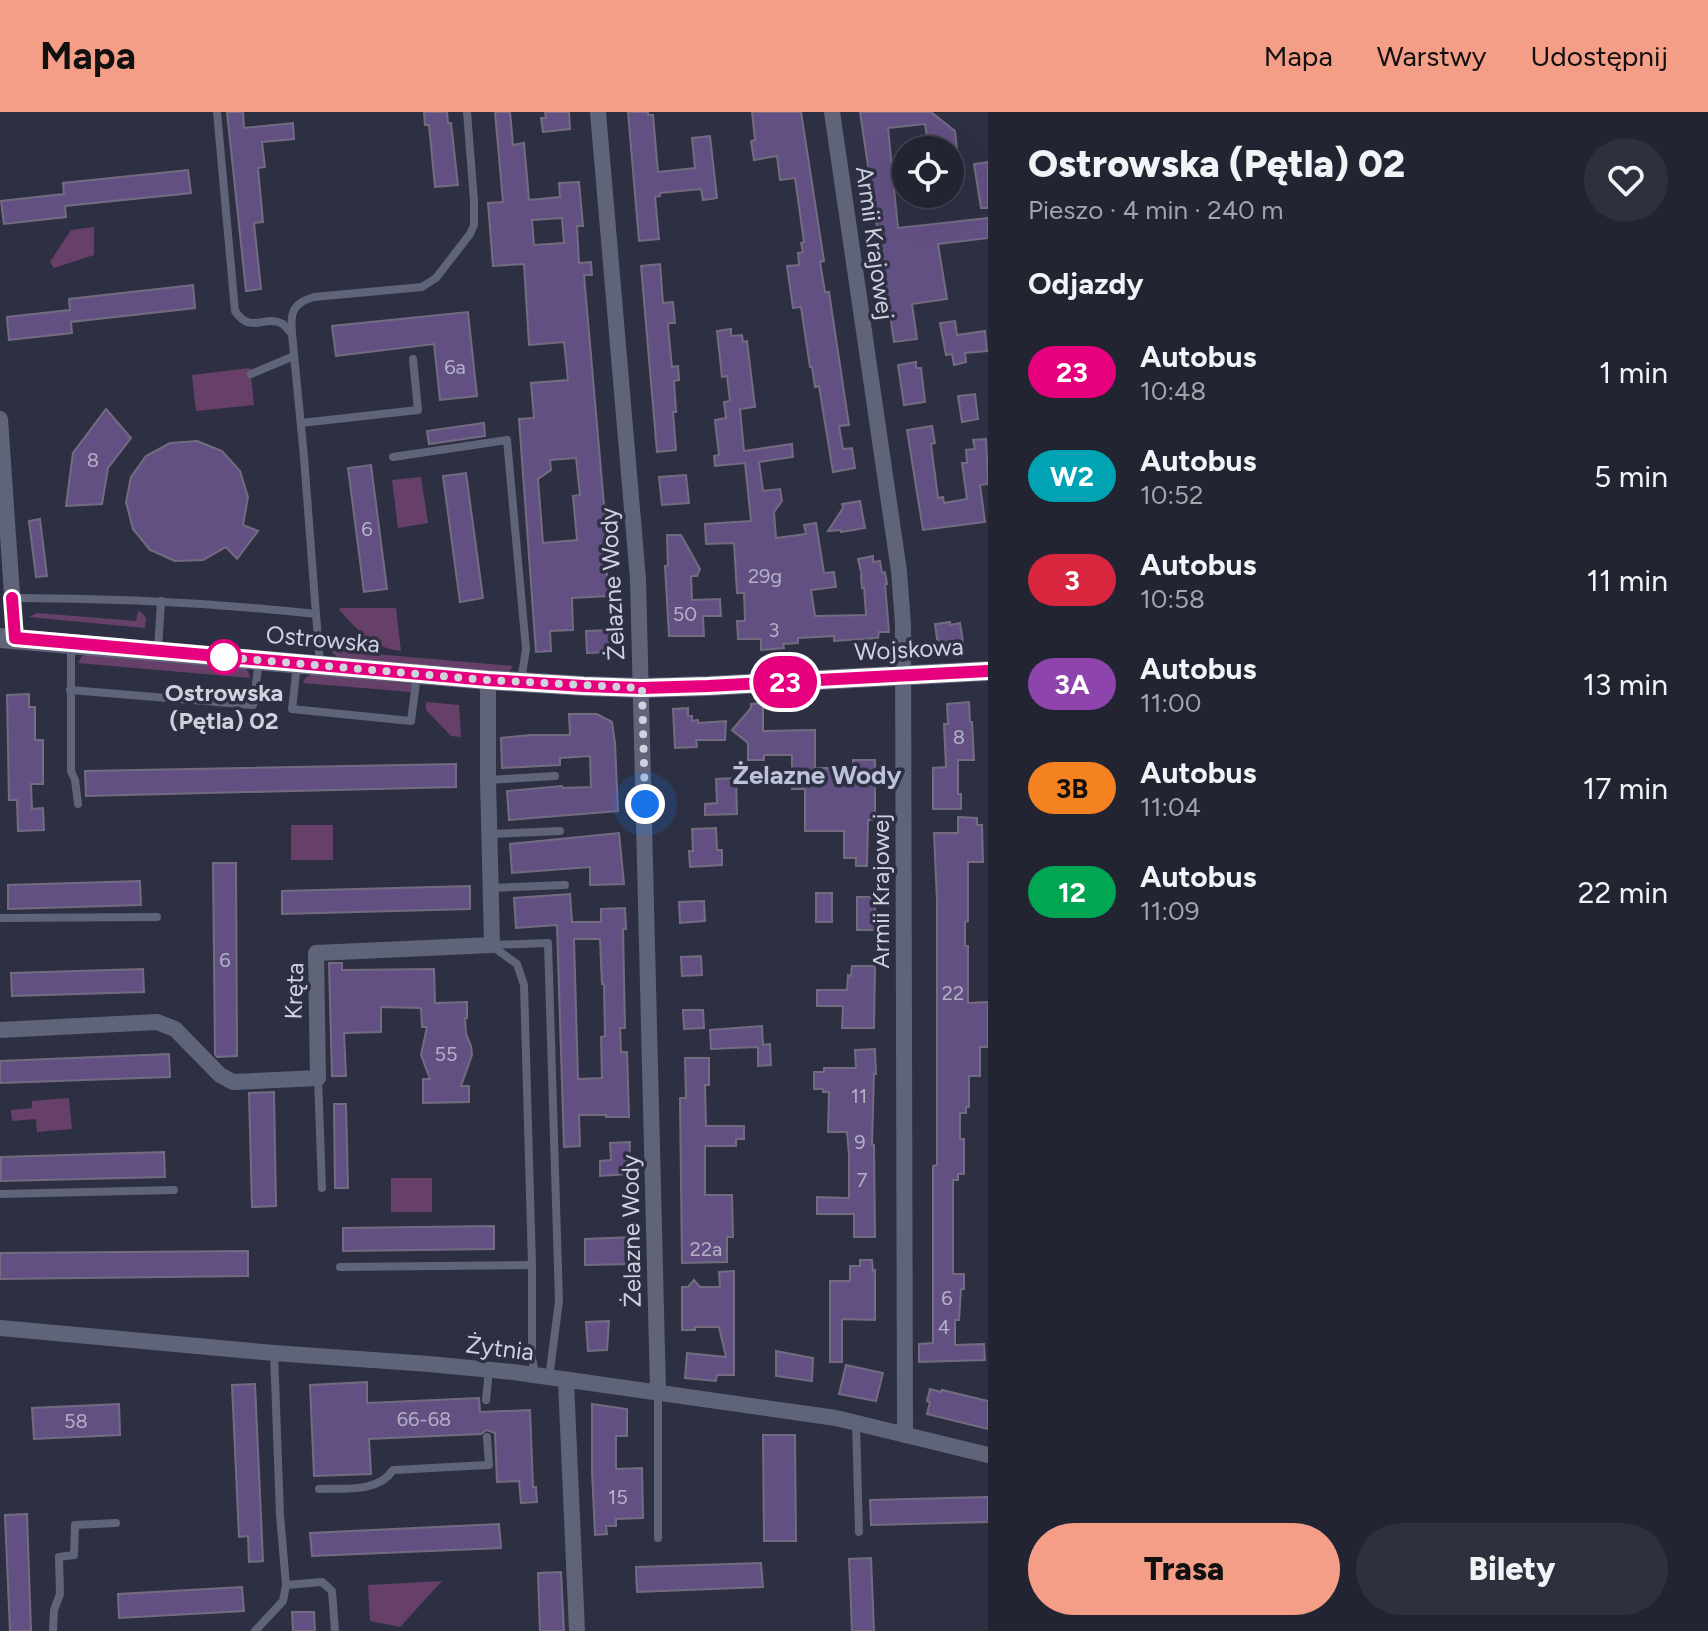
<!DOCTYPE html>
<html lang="pl">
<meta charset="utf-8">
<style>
body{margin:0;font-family:Figtree,sans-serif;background:#2e303e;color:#f1f3f6;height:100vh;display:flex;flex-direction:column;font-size:30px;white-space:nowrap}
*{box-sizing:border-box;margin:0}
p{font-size:26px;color:#a2a4ac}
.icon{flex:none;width:44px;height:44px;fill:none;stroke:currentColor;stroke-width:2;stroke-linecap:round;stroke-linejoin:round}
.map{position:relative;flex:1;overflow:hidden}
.details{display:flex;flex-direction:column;background:#222432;width:720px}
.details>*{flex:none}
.badge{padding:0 16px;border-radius:26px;font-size:28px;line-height:52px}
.tools{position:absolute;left:892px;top:24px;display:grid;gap:16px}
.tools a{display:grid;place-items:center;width:72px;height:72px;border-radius:50%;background:#222432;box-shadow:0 8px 32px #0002,0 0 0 2px #3f414d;font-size:40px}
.you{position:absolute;width:40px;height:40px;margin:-20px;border:6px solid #fff;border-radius:50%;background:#1a73e8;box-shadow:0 0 0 12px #1a73e833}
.map>.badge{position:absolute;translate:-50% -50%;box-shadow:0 0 0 4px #fff}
h2{padding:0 40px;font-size:30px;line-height:72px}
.round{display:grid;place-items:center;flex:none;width:84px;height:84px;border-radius:42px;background:#2e303e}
.head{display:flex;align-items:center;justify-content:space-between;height:136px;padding:0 40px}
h1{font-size:38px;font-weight:800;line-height:60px}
.action{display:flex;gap:16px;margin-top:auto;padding:16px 40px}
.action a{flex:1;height:92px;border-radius:48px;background:#f49e87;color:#111;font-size:32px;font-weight:800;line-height:92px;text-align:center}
.action a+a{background:#2e303e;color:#f1f3f6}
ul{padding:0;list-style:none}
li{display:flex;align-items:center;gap:24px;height:104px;padding:0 40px}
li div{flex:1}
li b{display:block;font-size:30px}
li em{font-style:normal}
li .badge{min-width:88px;font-weight:700;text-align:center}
header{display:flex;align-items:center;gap:48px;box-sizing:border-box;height:112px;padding:0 40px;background:#f49e87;color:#111}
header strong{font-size:38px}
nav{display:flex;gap:44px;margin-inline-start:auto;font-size:28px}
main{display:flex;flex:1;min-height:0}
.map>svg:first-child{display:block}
.green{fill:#67406a}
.building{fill:#635083;stroke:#736c81;stroke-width:2;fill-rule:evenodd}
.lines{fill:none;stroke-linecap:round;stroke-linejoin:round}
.service{stroke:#606478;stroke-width:8}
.minor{stroke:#606478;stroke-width:16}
.tertiary{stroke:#606478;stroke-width:20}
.line-casing{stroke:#fff;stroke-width:18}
.line{stroke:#e6007e;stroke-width:12}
.walk{stroke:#cfd1dd;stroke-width:8;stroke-dasharray:0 14.4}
.stop-dot{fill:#fff;stroke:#e6007e;stroke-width:4}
.labels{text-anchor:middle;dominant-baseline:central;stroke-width:7;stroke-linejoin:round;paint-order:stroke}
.number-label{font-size:20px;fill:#b4b1c6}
.street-label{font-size:24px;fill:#cfd1dd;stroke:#2d3042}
.stop-label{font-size:24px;font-weight:bold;fill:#cfd1dd;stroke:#2d3042}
.neighbourhood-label{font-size:26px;font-weight:bold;fill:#bdc2d9;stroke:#2d3042}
</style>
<header>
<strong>Mapa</strong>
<nav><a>Mapa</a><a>Warstwy</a><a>Udostępnij</a></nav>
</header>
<main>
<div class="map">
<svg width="988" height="1519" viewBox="0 0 988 1519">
<rect width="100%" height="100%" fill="#2d3042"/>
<!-- green -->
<g class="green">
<path d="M94,115V143L54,156L50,150L71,118Z"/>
<path d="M250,256L254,293L196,299L192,263Z"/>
<path d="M421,365L428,411L398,416L392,368Z"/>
<path d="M340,496H396L401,539C369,535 361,520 339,498Z"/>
<path d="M138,499L141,500L146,506L145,516L29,505L37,501L136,509Z"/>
<path d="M329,538L513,554L508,561L340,547Z"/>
<path d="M87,542L243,555L248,559L250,566L78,551L82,544Z"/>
<path d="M314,561L413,572L411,580L303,571L305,566Z"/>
<path d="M426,590L459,593L461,625L451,624L426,598Z"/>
<rect x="291" y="713" width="42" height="35"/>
<path d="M69,986L72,1017L37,1020L36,1007L12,1009L11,998L32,996V989Z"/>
<rect x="391" y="1066" width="41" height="34"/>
<path d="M442,1469L400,1515L370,1509L368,1473Z"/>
</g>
<!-- building -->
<g class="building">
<path d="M227,0H243L244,16L293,11L294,27L262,30L265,55L258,56L263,110L254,111L261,177L246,179Z"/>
<path d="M424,0H447L448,11H451L458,73L435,75L429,13H425Z"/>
<path d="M495,0H510L513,33L524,31L529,88L560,85L559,71L579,70L583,114H577L579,151L591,150L592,163H584L606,416L607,471H609V484L572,486L573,518L550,519L551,539L536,540L519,307L534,306L531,271L568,268L564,230L529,233L524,152L493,154L488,91L503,90ZM562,106L564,131L534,133L532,108ZM576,346L580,383L573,384L577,428L543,431L538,367L551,358L550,348Z"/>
<path d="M545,0H569L570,17L543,20L541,6H546Z"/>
<path d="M628,0H648V3H653L658,60L695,56L692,26L710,24L717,86L703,88L701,77L660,81V84L655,85L659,127L639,129Z"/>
<path d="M752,0H801L824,149L820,150L825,180H829L849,313L839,314L843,337L852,336L855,356L833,360L819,274L815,275L812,255H810L801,195L793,196L787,154L799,153L798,141L803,140L801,131L804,130L795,66L780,68L777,44L754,48L751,29L755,28Z"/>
<path d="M860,0H931L955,19L957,38H929L925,12L888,16L898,116L988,106V126L938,132L947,187L912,192L917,227L894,230Z"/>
<path d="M988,50V96H981L974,52Z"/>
<path d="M188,58L191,81L65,94L66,105L4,112L1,89L64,82L63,71Z"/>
<path d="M660,152L663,191L673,190L675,211H669L668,214L672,255L678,254L679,268L674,269L676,300H673L676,338L657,340L641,154Z"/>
<path d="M193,173L195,196L71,210L72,221L9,228L7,205L70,198L69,187Z"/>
<path d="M468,200L477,284L440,288L434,232L336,244L332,214Z"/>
<path d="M955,209L957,223L985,219L987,239L965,241L966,250L954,253L952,242L946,243L940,211Z"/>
<path d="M731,217V224L742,223L743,230L747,229L755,295L740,297L744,339L792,332L793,345L759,350L763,379L780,377L782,389L774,400L776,426L806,422L804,413L816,411L824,461L834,460L836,475L811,478L815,504L866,503L864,475L862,476L861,464H862L858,447L873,444V450L880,449L882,461L885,460L887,472H885L889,520H879L878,526L834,529V524L798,526V531L783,532L784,536L761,538V527H738L737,509H745L744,481H737L734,431L706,432L705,412L751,409L745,351L715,354L714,344L719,343L715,308L726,306L724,290L730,289L727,264L722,265L717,219Z"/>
<path d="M916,250V256H921L925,290L904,293L898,253Z"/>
<path d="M975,282L978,307L962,310L958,284Z"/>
<path d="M106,297L131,326L108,356L102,392L66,394L73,341Z"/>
<path d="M484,311L485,324L429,332L427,319Z"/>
<path d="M932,314L935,331L931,332L938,386L943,385L944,391L967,387L962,351H967L966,338L975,337L973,328L986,327L988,372L980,373L985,410L923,418L907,318Z"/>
<path d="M197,329L222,339L240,359L248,385L243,413L258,419L237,447L226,435L203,448L175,449L150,438L133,417L126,390L131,365L146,344L170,331Z"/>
<path d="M371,353L387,477L364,480L348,356Z"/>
<path d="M466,361L483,486L460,490L443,364Z"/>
<path d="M686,363L689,391L662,393L659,365Z"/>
<path d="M860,389L865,416L841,420V418L828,419L843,396L842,392Z"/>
<path d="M40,407L47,464L36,465L29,409Z"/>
<path d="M667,423H681L700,457L697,464H691L692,488L720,487L721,504H703L704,524H669L665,454L668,453Z"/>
<path d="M950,510V513L960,511L963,530L943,532L937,527L935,512Z"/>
<path d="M611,518L612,540L587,541L586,519Z"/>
<path d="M29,582V595H35V628H43V672H31L32,697L43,696L44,718L18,719L17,688H9L7,583Z"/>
<path d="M969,590L970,610H972L974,648H958V682H961V697H933V656L946,655L944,612H948L947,592Z"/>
<path d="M763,591V619L815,618V656H853V648H875V708H868L867,754H856V746H844V719H805V677H792V643H764V648H748V631L732,618L751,596V592Z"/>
<path d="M688,596V604H692V609L698,608V611L726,609L725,628H696L697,635L675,636L673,597Z"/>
<path d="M569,602H597L612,610L615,631L618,699L509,708L507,679L562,674L563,676L591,675L590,644L560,646V653L502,656L501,626L531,623H570Z"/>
<path d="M456,652V675L86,684L85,659Z"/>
<path d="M736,666L737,702L705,703V692L717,691L716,667Z"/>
<path d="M958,705L977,706V713H982L983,750H968V809L965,810V834H968V891L988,890V935H980V964H969V995H966V1001H960V1027H964V1062H958V1068H953V1162H964V1177H961L959,1208H955V1233L984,1232L985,1248L919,1250V1232L933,1231V1054L937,1053V789L934,721H958Z"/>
<path d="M716,716L717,738H722V753L690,755L689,739H693L692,717Z"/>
<path d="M619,721L624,772L590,773V755L512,761L510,732Z"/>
<path d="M213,751H236L237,944L217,945L215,942Z"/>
<path d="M140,769L141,793L8,797V773Z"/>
<path d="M470,774V797L282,802V779Z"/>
<rect x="816" y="781" width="16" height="29"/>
<path d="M570,782L572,810H601V797L625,796L626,817H623L625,916H620L621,940H627L629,1005H606V1003H579L580,1034L564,1035L557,813L516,816L514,786ZM574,827H600L602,872H604L605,924L601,925L602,966L578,967Z"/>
<rect x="857" y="785" width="18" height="33"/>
<path d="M704,789L705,809L680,811L679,790Z"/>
<path d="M701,844L702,863L682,864L681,845Z"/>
<path d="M329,851H342V858L434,857L435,891L467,890V906H465L466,922L471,934L472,943L461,974H469V990L423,991V967H430L421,943L427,915H422L421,896L381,895V920L344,921L346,964H332Z"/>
<path d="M852,854H875L874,916H842L843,894H817V878H847L848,863L851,864Z"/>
<path d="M143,857L144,880L12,884L11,861Z"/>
<path d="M683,898H703L704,916L684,917Z"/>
<path d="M762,914L763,933L770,932L771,953L758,954V935L711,937L710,918Z"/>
<path d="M875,937L876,962H874L872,1033H874L875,1125H854V1102H817V1085L849,1086V1043L847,1020H828L829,980H823V977H814V960H824V956H856L855,938Z"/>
<path d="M169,942L170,965L0,971V949Z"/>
<path d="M685,946H709V973H705L706,1014H744V1027H736V1034H705V1083H732L733,1125H727V1150L682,1151L680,986H686Z"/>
<path d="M274,980L276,1094L252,1095L249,981Z"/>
<path d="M334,992H346L348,1076H335Z"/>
<path d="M630,1030L629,1062L600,1064V1049L611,1048L610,1031Z"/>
<path d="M164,1040L165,1065L1,1069V1045Z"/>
<path d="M494,1114V1137L343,1139V1116Z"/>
<path d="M633,1125V1152L585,1153V1127Z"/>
<path d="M248,1139V1164L0,1167V1141Z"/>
<path d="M860,1148H872L873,1159L875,1158V1208L842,1207V1250H830V1169H850V1154H860Z"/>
<path d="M734,1159V1263H717L716,1269L685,1266L687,1241L726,1245L719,1215H695V1218H682V1175H688L694,1168L700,1175H720L719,1160Z"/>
<path d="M609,1209L607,1238L588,1239L586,1210Z"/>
<path d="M776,1239L813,1246L812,1269L776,1264Z"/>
<path d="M846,1253L883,1261L876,1289L839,1282Z"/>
<path d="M367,1270V1291L479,1286L480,1300L530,1298L533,1375H536L537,1390L521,1391L519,1369L497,1370L495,1321L487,1318L481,1322L369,1327L371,1362L314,1364L310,1273Z"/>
<path d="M255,1272L263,1449L249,1450L248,1424L239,1425L232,1273Z"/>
<path d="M930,1277L941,1280L942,1278L988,1289V1317L927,1302L930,1290L927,1289Z"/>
<path d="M119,1292L120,1323L34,1327L32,1296Z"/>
<path d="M592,1292L627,1297V1324H616V1357L642,1356L643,1406L616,1407V1414H606L607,1422L595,1423L592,1359Z"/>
<path d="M763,1323H795L796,1429H764Z"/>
<path d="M988,1385V1410L871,1413L870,1388Z"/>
<path d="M27,1402L31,1519H10L5,1403Z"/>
<path d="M499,1412L501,1436L312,1444L310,1421Z"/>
<path d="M871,1446L874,1519H852L849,1447Z"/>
<path d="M761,1451L763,1475L637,1480L636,1455Z"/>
<path d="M561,1460L564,1519H540L538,1461Z"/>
<path d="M242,1475L244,1499L119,1506L118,1482Z"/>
<path d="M292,1500H314L315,1519H293Z"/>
</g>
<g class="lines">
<!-- service -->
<g class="service">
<path d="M217,0L235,199C251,223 264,202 283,212C286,215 289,219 292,222L304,345L316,502"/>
<path d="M292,221C290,200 293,191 314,185L422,175L436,166L470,122L474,113V89L467,0"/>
<path d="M251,262L294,244"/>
<path d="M301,311L418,298L413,247"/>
<path d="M393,345L507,328L526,537L521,569"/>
<path d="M13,486C114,486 215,491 316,502L320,552"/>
<path d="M71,531V659L75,668L78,692"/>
<path d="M158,538L161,489"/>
<path d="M297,553L292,597L411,609L417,563"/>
<path d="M70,578L253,593L259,550"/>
<path d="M489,668L555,664"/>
<path d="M490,722L560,719"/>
<path d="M491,776L565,773"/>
<path d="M0,806L157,805"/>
<path d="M492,833L548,831L559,1189L549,1266"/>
<path d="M492,834L517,852L524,873L532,1153V1246L535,1262"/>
<path d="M318,966L322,1076"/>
<path d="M0,1082L174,1078"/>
<path d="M340,1155L532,1153"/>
<path d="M274,1241L280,1403L286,1473L322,1470L332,1479L335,1519"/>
<path d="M486,1288L489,1258"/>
<path d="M856,1311L859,1420"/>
<path d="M319,1377C344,1376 378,1381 393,1358L489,1353L487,1325"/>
<path d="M658,1426V1280"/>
<path d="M53,1519L54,1498L60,1482L59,1445L74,1443L75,1413L116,1411"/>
<path d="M255,1519L283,1489L286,1473"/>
</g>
<!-- minor -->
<g class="minor">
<path d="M598,0L638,467L658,1279"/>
<path d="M832,0L899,459L903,512L905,1323"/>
<path d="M0,307L15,526"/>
<path d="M0,918L157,910L175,917L220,963L233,970L318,966L316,841L492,833L488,668V568"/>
<path d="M0,1216L274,1241L429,1252L513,1260L836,1306L988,1343"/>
<path d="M566,1269L577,1519"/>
</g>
<!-- tertiary -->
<path class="tertiary" d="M0,526L488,568L584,574L642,576L708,574L988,559"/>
</g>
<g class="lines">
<defs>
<path id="line" d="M12,486L15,526L488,568L584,574L642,576L708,574L988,559"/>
</defs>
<!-- line casing -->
<use href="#line" class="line-casing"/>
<!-- line -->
<use href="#line" class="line"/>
<!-- walk -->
<path class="walk" d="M224,545L212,544L488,568L642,576L645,692"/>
</g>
<!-- markers -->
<circle class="stop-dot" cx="224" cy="545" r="16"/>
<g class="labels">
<!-- number labels -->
<g class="number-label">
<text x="455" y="255">6a</text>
<text x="93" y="348">8</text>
<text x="367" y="417">6</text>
<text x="765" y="464">29g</text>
<text x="685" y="502">50</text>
<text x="774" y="518">3</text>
<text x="959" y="625">8</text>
<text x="225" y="848">6</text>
<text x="953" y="881">22</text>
<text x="446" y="942">55</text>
<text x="859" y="984">11</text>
<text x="860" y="1030">9</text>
<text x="862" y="1068">7</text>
<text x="706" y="1137">22a</text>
<text x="947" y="1186">6</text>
<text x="944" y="1215">4</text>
<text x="424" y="1307">66-68</text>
<text x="76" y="1309">58</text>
<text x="618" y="1385">15</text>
</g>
<!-- street labels -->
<g class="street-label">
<text transform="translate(875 131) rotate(82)">Armii Krajowej</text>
<text transform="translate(612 472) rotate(-93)">Żelazne Wody</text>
<text transform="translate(323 527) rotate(5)">Ostrowska</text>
<text transform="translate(909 537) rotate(-3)">Wojskowa</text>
<text transform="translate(880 779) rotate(-90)">Armii Krajowej</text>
<text transform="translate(294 879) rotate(-88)">Kręta</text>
<text transform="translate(631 1119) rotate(-91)">Żelazne Wody</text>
<text transform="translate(500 1236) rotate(7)">Żytnia</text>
</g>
<!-- stop labels -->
<g class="stop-label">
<text x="224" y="580">Ostrowska<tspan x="224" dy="28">(Pętla) 02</tspan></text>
</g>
<!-- neighbourhood labels -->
<g class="neighbourhood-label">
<text x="817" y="663">Żelazne Wody</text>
</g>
</g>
</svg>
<div class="tools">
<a><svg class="icon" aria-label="locate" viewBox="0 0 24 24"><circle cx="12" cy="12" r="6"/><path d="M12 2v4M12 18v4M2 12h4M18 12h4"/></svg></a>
</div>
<div class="you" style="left:645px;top:692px"></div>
<b class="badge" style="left:785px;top:570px;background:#e6007e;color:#fff">23</b>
</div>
<section class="details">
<div class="head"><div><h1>Ostrowska (Pętla) 02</h1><p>Pieszo · 4 min · 240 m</p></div><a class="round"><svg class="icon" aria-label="heart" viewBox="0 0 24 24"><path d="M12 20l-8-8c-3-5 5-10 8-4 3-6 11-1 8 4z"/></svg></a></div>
<h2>Odjazdy</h2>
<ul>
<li><span class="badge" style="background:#e6007e;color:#fff">23</span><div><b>Autobus</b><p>10:48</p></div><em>1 min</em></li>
<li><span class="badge" style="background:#00a3b4;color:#fff">W2</span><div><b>Autobus</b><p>10:52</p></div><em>5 min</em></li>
<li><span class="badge" style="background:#d7263d;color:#fff">3</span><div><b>Autobus</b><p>10:58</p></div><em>11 min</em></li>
<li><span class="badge" style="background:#8e44ad;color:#fff">3A</span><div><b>Autobus</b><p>11:00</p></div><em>13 min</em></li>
<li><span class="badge" style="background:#f58220;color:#111">3B</span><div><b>Autobus</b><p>11:04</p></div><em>17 min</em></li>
<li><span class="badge" style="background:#00a651;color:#fff">12</span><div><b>Autobus</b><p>11:09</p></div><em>22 min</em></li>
</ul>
<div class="action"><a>Trasa</a><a>Bilety</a></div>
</section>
</main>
